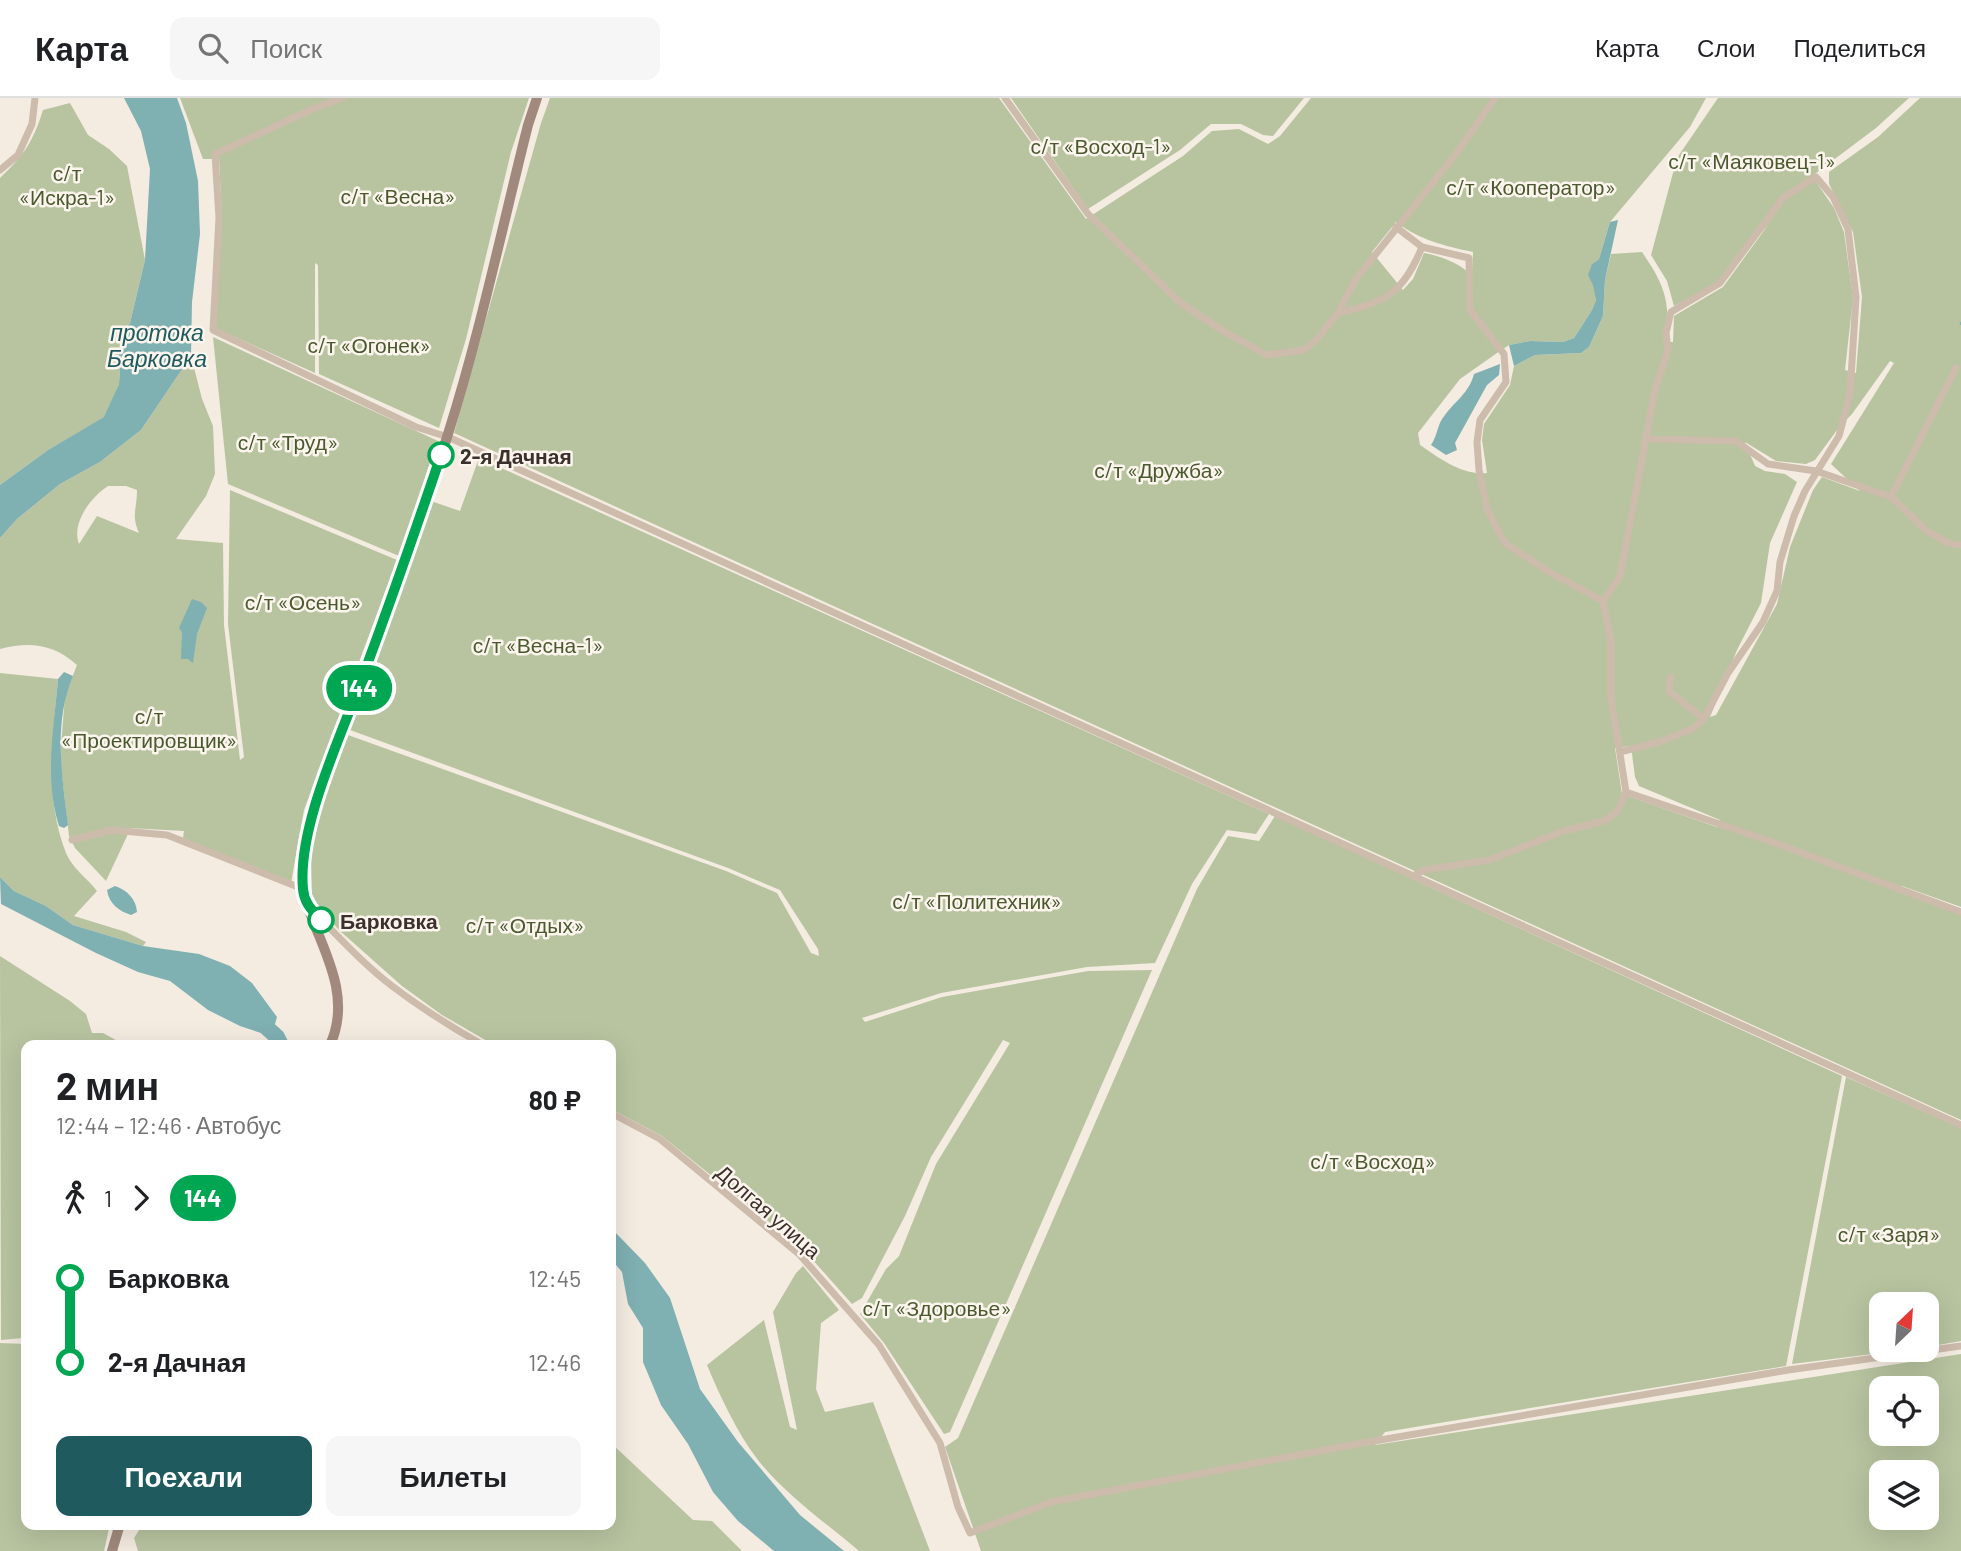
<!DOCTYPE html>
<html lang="ru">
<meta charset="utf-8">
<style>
body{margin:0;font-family:Barlow,sans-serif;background:#f6f6f6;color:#202124;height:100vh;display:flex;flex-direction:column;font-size:26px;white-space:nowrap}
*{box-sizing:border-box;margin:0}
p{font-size:23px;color:#757577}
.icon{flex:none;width:38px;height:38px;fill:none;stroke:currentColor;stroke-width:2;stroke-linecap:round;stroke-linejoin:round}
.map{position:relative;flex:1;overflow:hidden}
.panel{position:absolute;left:21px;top:942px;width:595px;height:490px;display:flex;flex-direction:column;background:#fff;border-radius:14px;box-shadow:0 7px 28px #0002}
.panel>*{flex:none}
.badge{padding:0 14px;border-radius:23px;font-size:24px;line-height:46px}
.needle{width:46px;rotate:25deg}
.fabs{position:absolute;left:1869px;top:1194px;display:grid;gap:14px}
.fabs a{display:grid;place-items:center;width:70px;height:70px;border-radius:14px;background:#fff;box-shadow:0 7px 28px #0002;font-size:35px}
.map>.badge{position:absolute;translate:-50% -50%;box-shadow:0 0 0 4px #fff}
.legs{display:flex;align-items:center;gap:10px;height:77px;padding:0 35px;font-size:23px}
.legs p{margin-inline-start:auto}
.overview{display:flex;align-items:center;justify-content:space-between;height:119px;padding:0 35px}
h1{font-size:38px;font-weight:700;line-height:52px}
.action{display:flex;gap:14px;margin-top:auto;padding:14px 35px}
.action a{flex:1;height:80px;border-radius:14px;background:#1f5a5e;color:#fff;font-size:28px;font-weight:700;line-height:80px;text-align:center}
.action a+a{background:#f6f6f6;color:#202124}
ul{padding:0 35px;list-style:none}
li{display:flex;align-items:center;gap:24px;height:84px;font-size:26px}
li i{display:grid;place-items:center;width:10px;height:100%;margin:0 9px;background:currentColor}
li i::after{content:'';width:18px;height:18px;margin:-9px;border:5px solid;border-radius:50%;background:#fff}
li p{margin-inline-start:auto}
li:first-child i{background:linear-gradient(#0000 50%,currentColor 0)}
li:last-child i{background:linear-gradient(currentColor 50%,#0000 0)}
header{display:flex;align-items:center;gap:42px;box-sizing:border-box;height:98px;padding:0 35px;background:#fff;border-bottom:2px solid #e0e0e0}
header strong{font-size:33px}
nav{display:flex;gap:38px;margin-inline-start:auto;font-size:24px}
.search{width:490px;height:63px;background:#f6f6f6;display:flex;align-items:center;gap:18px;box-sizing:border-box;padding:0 24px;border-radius:14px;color:#757577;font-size:26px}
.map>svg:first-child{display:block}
.green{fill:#b8c4a0;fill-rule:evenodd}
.water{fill:#7fb0b2}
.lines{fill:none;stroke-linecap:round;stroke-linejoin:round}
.stream{stroke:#7fb0b2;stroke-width:2.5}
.river{stroke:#7fb0b2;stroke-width:16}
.minor{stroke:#cdbbac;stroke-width:7}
.secondary{stroke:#a18a7d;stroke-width:10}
.line-1-casing{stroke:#fff;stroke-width:16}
.line-1{stroke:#00a651;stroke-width:10}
.stop-1-dot{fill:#fff;stroke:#00a651;stroke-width:3.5}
.labels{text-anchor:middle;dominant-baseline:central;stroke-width:5;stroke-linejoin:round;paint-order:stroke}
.park-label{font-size:21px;fill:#4a5a2e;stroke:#fbf5ee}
.stop-label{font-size:21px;font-weight:bold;fill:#3b302b;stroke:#fbf5ee;text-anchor:start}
.street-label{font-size:21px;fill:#3b302b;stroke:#fbf5ee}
.water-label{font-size:23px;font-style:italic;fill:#1f5a5e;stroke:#fbf5ee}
</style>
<header>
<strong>Карта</strong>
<div class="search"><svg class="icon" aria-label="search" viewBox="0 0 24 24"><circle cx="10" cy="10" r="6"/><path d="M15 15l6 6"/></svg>Поиск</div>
<nav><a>Карта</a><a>Слои</a><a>Поделиться</a></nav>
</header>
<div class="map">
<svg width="1961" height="1453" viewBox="0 0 1961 1453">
<rect width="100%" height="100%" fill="#f4ebe1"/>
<!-- green -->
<g class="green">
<path d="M180,0H529L511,54L466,241L439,330L319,276L318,167L315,165V275L215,230L222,119L219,61H203Z"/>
<path d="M550,0H999L1086,121L1183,58L1212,33L1239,31L1268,46L1280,38L1311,0H1706L1690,29L1610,124L1599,161L1592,166L1596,202L1592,212L1574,240L1563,244L1530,243L1509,247L1497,255L1460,281L1418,335L1420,347C1439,360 1463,378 1487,375L1482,342L1484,326L1510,287L1514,268L1535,257L1581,255L1589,249L1603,218L1605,182L1611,156L1642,154C1654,172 1665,188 1667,211C1668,223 1662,232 1665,244H1673L1674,218L1723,189L1768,127L1717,185L1674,208L1667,183L1651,157L1677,60L1718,0H1909L1876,30L1812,78L1834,110L1844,134L1853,200L1845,272L1856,275L1862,199L1853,134L1829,86V74L1878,39L1920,0H1961V809L1902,788L1898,794L1961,816V1022L454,335L541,25ZM1396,124C1420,142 1444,148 1473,154L1472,178C1460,165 1441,158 1424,155L1413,181L1403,192L1372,154ZM1890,263L1894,265L1831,366L1860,393L1822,379L1813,392L1790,449L1777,506L1716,617L1710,619L1737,552L1761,505L1770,445L1797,384L1785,376L1765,373L1755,368L1745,344L1776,363L1806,366L1815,362L1840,328L1852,316ZM1631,648L1635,679L1639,688L1720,722L1717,729L1622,696L1615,650Z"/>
<path d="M1011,0H1304L1273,38L1263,37L1241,26H1211L1180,52L1088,111Z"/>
<path d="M70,5L88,37L109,51L127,68L145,162L130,225L121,245L118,262L120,271L119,286L105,319L48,352L0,387V80C24,57 33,44 43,12Z"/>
<path d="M213,239L438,343L399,458L228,386Z"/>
<path d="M191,258L202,301L213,328L215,376L206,398L176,441L223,445L224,527L240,662L244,659L228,526L230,392L397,462L304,712L291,785L183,740L184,733L129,730L128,736L106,783L75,750L69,738L60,661L65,598L77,567C54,546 30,543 0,551V440L17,421L60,386L100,364L141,332ZM108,388H126L137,392C137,412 131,416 139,435L97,418L79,446C71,425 91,399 108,388Z"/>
<path d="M479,360L1269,716L1256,736L1227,732L1192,786L1155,865L1087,869L941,895L862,920L865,924L942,899L1088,873L1152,872L950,1334L944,1336L884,1245L860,1216L886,1171L899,1158L936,1066L1010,945L1003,942L931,1059L905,1118L862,1200L852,1206L803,1151L662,1038L611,1011V947H494L442,917L402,888L339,832L320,811L312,796L311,760L317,722L348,637L726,773L777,795L811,855L819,858L818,851L780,792L728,770L350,632L431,403L460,413Z"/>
<path d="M0,575L58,581C53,638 44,700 66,755C72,770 88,781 97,793L74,818L126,834L146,844L143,848L73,827L46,808L14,793L0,779Z"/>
<path d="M1275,718L1842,978L1786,1268L1385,1334L1375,1347L1961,1256V1453H981L945,1349L958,1340L1197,791L1228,738L1259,743ZM1881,1290H1927V1335H1881ZM1881,1374H1927V1419H1881Z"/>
<path d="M0,858L70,903L86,916L92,935H103L125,947H26V1236L23,1240L1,1242Z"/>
<path d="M1846,979L1961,1030V1243L1927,1249V1206H1881V1251H1913L1792,1266Z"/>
<path d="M803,1168L839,1212L821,1225L816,1291L825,1314L873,1304L930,1453H859C826,1425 785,1396 758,1362C737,1335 720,1298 707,1267L764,1222L790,1329L797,1332L773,1214L796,1175Z"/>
<path d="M0,1245L26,1246V1426H110L104,1453H0Z"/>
<path d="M611,1345L693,1422L712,1423L742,1453H138L134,1440L143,1426H611Z"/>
</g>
<!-- water -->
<g class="water">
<path d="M124,0H177L186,25L198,83L200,136L192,204L191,258L141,332L100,364L60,386L17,421L0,440V387L48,352L104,319L119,286L120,271L118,262L121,245L130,225L145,162L150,71L141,33Z"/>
<path d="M1618,122L1605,182L1603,218L1589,249L1581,255L1535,257L1514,268L1509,247L1530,243L1563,244L1574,240L1592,212L1596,202L1593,187L1588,177L1592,166L1599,161L1610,124Z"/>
<path d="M1500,266L1499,277L1487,287L1455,345L1457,352L1446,357L1431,347C1438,337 1437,326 1445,317C1455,303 1469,295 1474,276Z"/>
<path d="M192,501L201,504L207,510L197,536L193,565L188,561H181L182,534L179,530Z"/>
<path d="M64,574L73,578C53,625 62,678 68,727L64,730L59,728C44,681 54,629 58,581Z"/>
<path d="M0,779L14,793L46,808L73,827L143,848L199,856L230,868L252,885L277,919L275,926L261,935L240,928L208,912L170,883L138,874L96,855L1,806Z"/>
<path d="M115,788C127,792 136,801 137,814L131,817C119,813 109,806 107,792Z"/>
<path d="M611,1130L645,1165L670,1200L700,1291L738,1344L800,1417L844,1453H774L738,1423L713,1394L688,1346L661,1307L643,1264V1230L628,1206L622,1174L611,1161Z"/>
</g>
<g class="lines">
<!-- stream -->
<path class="stream" d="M1961,226V225"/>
<!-- river -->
<path class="river" d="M254,918L277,939L281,947"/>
<!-- minor -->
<g class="minor">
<path d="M343,0L315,10L215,56L219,120L213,232L416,329L448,339L1961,1027"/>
<path d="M1005,0L1088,116L1181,205L1223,233L1267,257L1304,252L1316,242L1338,215L1356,181L1455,57L1495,0"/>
<path d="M0,72L18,57L32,26L35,0"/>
<path d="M1396,129L1422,149L1469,160L1470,212L1504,256L1506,284L1480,322L1477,344L1479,372L1487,411L1505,445L1546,472L1603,503"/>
<path d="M1338,215C1387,204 1403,195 1422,149"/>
<path d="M1646,341L1736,343L1768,366L1816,373L1891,399L1927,433L1948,445L1961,447"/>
<path d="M1891,399L1956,270"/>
<path d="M1671,579L1669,593L1704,621"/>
<path d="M1626,694L1778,746L1961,814"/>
<path d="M72,742L112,732L167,737L303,791"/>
<path d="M1415,777L1424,772L1489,762L1564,733L1604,723L1617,714L1626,694L1611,599V543L1603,503L1620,479L1655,292L1668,252L1666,235L1671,214L1720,185L1783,100L1816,79L1833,99L1848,131L1856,199L1850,296L1839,338L1805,393L1794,418L1780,464L1777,493L1763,524L1728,575L1704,621L1694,630L1662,643L1620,654"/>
<path d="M309,809C336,836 362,865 392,888C421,910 451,929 483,947"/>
<path d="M611,1015L660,1041L799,1156L879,1247L940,1345L958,1409L970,1435L1051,1404L1351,1347L1788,1272L1961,1248"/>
</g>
<!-- secondary -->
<g class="secondary">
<path d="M330,947C349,906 331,866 315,828C311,816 305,805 303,792C300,766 308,738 313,712C359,587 409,464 448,336C480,235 502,130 528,27L537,0"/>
<path d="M112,1453L120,1426"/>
</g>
</g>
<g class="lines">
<defs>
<path id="line-1" d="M321,822C312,812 304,805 303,791C297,729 342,636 363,578C390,505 416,431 441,357"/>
</defs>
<!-- line-1 casing -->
<use href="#line-1" class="line-1-casing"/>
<!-- line-1 -->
<use href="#line-1" class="line-1"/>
</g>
<!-- markers -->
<g class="stop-1-dot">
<circle cx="441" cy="357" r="12"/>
<circle cx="321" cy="822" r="12"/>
</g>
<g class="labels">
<!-- park labels -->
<g class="park-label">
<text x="1101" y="47">с/т «Восход-1»</text>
<text x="1752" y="62">с/т «Маяковец-1»</text>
<text x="67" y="74">с/т<tspan x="67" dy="24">«Искра-1»</tspan></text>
<text x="1531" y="88">с/т «Кооператор»</text>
<text x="398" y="97">с/т «Весна»</text>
<text x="369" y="246">с/т «Огонек»</text>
<text x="288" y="343">с/т «Труд»</text>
<text x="1159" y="371">с/т «Дружба»</text>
<text x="303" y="503">с/т «Осень»</text>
<text x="538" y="546">с/т «Весна-1»</text>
<text x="149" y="617">с/т<tspan x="149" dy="24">«Проектировщик»</tspan></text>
<text x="977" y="802">с/т «Политехник»</text>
<text x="525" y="826">с/т «Отдых»</text>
<text x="1373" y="1062">с/т «Восход»</text>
<text x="1889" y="1135">с/т «Заря»</text>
<text x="937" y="1209">с/т «Здоровье»</text>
</g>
<!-- stop labels -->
<g class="stop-label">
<text x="460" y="357">2-я Дачная</text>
<text x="340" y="822">Барковка</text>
</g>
<!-- street labels -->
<g class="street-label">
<text transform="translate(769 1113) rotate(41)">Долгая улица</text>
</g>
<!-- water labels -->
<g class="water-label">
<text x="157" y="234">протока<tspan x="157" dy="26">Барковка</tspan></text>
</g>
</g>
</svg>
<div class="fabs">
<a><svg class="needle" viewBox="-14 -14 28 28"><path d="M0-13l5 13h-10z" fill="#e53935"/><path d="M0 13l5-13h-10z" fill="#757577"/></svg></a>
<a><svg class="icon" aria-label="locate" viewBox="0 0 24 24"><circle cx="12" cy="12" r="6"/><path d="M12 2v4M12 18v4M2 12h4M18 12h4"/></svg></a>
<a><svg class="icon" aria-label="layers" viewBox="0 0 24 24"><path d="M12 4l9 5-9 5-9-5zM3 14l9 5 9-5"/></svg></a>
</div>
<b class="badge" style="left:359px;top:590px;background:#00a651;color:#fff">144</b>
<section class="panel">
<div class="overview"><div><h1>2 мин</h1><p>12:44 – 12:46 · Автобус</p></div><b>80 ₽</b></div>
<div class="legs"><svg class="icon" aria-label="walk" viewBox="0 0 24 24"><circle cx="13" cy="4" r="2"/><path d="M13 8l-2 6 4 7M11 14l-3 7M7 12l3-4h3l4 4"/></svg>1<svg class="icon" aria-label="forward" viewBox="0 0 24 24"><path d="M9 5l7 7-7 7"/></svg><b class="badge" style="background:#00a651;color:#fff">144</b></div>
<ul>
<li><i style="color:#00a651"></i><b>Барковка</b><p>12:45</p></li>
<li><i style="color:#00a651"></i><b>2-я Дачная</b><p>12:46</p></li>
</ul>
<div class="action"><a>Поехали</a><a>Билеты</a></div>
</section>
</div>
